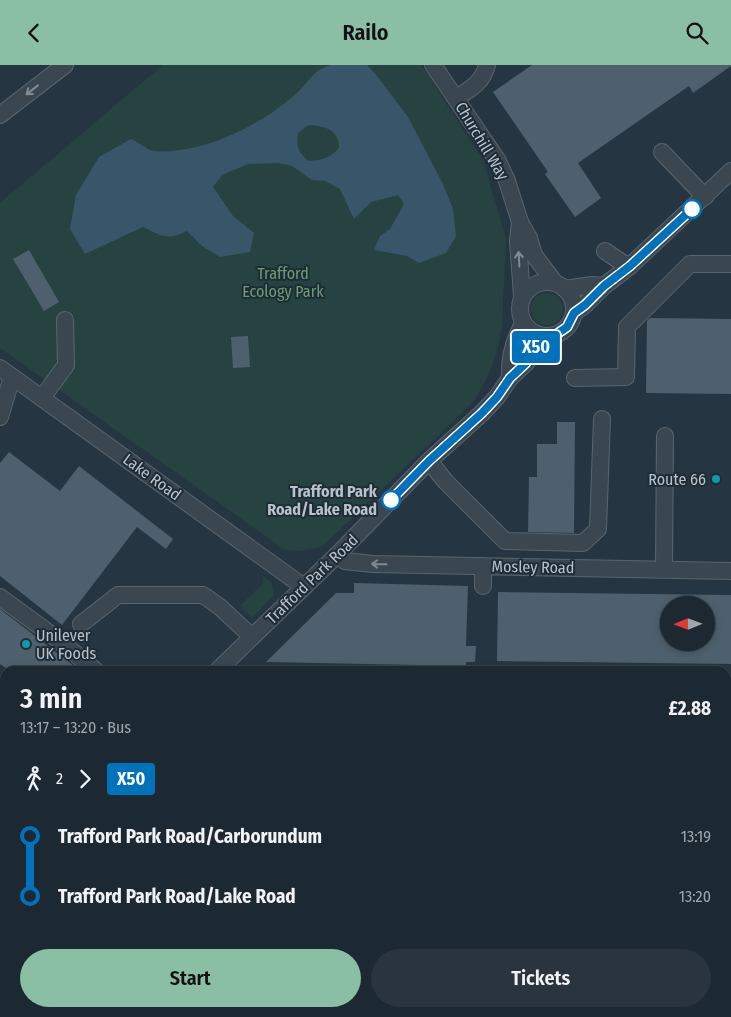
<!DOCTYPE html>
<meta charset="utf-8">
<style>
body{margin:0;font-family:"Fira Sans Condensed",sans-serif;background:#29343e;color:#f1f3f6;height:100vh;display:flex;flex-direction:column;font-size:19px;white-space:nowrap}
*{box-sizing:border-box;margin:0}
p{font-size:16px;color:#a0a6ac}
.icon{flex:none;width:28px;height:28px;fill:none;stroke:currentColor;stroke-width:2;stroke-linecap:round;stroke-linejoin:round}
.map{position:relative;flex:1;overflow:hidden}
.drawer{position:absolute;left:0px;top:601px;width:731px;height:351px;display:flex;flex-direction:column;background:#1c2832;border-radius:15px 15px 0 0;box-shadow:0 2px 8px #0003,0 0 0 1px #3a444d}
.drawer>*{flex:none}
.badge{padding:0 10px;border-radius:4px;font-size:18px;line-height:32px}
.needle{width:32px;rotate:269deg}
.buttons{position:absolute;left:660px;top:531px;display:grid;gap:10px}
.buttons a{display:grid;place-items:center;width:55px;height:55px;border-radius:50%;background:#1c2832;box-shadow:0 2px 8px #0003,0 0 0 1px #3a444d;font-size:25px}
.map>.badge{position:absolute;translate:-50% -50%;box-shadow:0 0 0 2px #fff}
.legs{display:flex;align-items:center;gap:8px;height:55px;padding:0 20px;font-size:16px}
.legs p{margin-inline-start:auto}
.headline{display:flex;align-items:center;justify-content:space-between;height:85px;padding:0 20px}
h1{font-size:28px;font-weight:600;line-height:38px}
.cta{display:flex;gap:10px;margin-top:auto;padding:10px 20px}
.cta a{flex:1;height:58px;border-radius:30px;background:#8abfa5;color:#111;font-size:20px;font-weight:600;line-height:58px;text-align:center}
.cta a+a{background:#29343e;color:#f1f3f6}
ul{padding:0 20px;list-style:none}
li{display:flex;align-items:center;gap:18px;height:60px;font-size:19px}
li i{display:grid;place-items:center;width:8px;height:100%;margin:0 6px;background:currentColor}
li i::after{content:'';width:12px;height:12px;margin:-6px;border:4px solid;border-radius:50%;background:#1c2832}
li p{margin-inline-start:auto}
li:first-child i{background:linear-gradient(#0000 50%,currentColor 0)}
li:last-child i{background:linear-gradient(currentColor 50%,#0000 0)}
header{display:flex;justify-content:space-between;align-items:center;height:65px;padding:0 20px;background:#8abfa5;color:#111;font-size:22px;font-weight:600}
.map>svg:first-child{display:block}
.green{fill:#274341}
.water{fill:#395569;fill-rule:evenodd}
.building{fill:#4e606d;fill-rule:evenodd}
.lines{fill:none;stroke-linecap:round;stroke-linejoin:round}
.minor-casing{stroke:#58656f;stroke-width:18}
.minor{stroke:#3a4751;stroke-width:16}
.oneway{stroke:#7f8b94}
.line-1-casing{stroke:#fff;stroke-width:11}
.line-1{stroke:#0072bc;stroke-width:8}
.stop-1-dot{fill:#fff;stroke:#0072bc;stroke-width:2.5}
.culture-dot{fill:#0f9aa8;stroke:#1e2c37;stroke-width:2}
.labels{text-anchor:middle;dominant-baseline:central;stroke-width:4;stroke-linejoin:round;paint-order:stroke}
.street-label{font-size:16px;fill:#b7c2cb;stroke:#1e2c37}
.park-label{font-size:16px;fill:#6d9d70;stroke:#1e2c37}
.poi-label{font-size:16px;fill:#b7c2cb;stroke:#1e2c37;text-anchor:end}
.stop-label{font-size:16px;font-weight:bold;fill:#b7c2cb;stroke:#1e2c37;text-anchor:end}
</style>
<header><svg class="icon" aria-label="back" viewBox="0 0 24 24"><path d="M15 5l-7 7 7 7"/></svg>Railo<svg class="icon" aria-label="search" viewBox="0 0 24 24"><circle cx="10" cy="10" r="6"/><path d="M15 15l6 6"/></svg></header>
<div class="map">
<svg width="731" height="952" viewBox="0 0 731 952">
<rect width="100%" height="100%" fill="#253642"/>
<!-- green -->
<g class="green">
<path d="M163,0H421L483,95L506,174L502,263L496,289L488,311L474,336L324,480C310,486 298,487 284,484L0,283V138Z"/>
<circle cx="547" cy="244" r="16"/>
<path d="M261,510L271,517L274,530L252,553L240,541L264,517Z"/>
</g>
<!-- water -->
<path class="water" d="M331,0H367L377,11L408,52L443,119L453,144L456,171L446,188L419,198L407,191L374,185L380,171L390,164L404,139L398,130L371,137L354,154L340,124L325,116L312,115L292,101L279,98L248,99L222,110L213,122L233,151L254,168L250,187L220,192L202,181L187,166C167,176 162,171 143,162L85,189L70,164L76,130L99,92L131,74C138,77 147,85 154,86C202,90 262,60 297,28C311,15 311,6 331,0ZM308,60C323,61 339,63 339,83C330,93 322,95 309,96C298,88 296,81 298,68Z"/>
<!-- building -->
<g class="building">
<path d="M532,0H731V1L693,28L689,21L578,98L601,133L575,152L545,109L548,107L493,27Z"/>
<path d="M29,185L59,237L44,246L13,194Z"/>
<path d="M650,253L731,254V329L646,328L647,256Z"/>
<path d="M248,271L250,302L233,303L231,272Z"/>
<path d="M557,357H575L574,468L528,467L529,412H537V379H557Z"/>
<path d="M9,387L60,426L79,401L173,474L166,484L137,462L62,560L0,511V398Z"/>
<path d="M354,518L468,521L466,581H476L475,597H466V601L266,597L336,528H354Z"/>
<path d="M498,527L731,530V599L497,596ZM669,540H706V578H669Z"/>
<path d="M0,544L74,601L69,606H23L16,601L12,606H10L0,599Z"/>
</g>
<g class="lines">
<defs>
<g id="minor">
<path d="M433,0L498,96L507,116L520,157L529,173L534,190L555,218"/>
<path d="M456,33C471,24 483,17 487,0"/>
<path d="M0,50L65,0"/>
<path d="M662,87L705,132"/>
<path d="M520,157L518,176L522,231"/>
<path d="M605,186L621,197L630,201"/>
<circle cx="547" cy="244" r="27"/>
<path d="M565,224L592,220L604,221"/>
<path d="M574,248L585,240L604,221L630,201L731,106"/>
<path d="M0,303L304,522"/>
<path d="M510,313C509,294 514,275 523,259"/>
<path d="M575,313L626,312L627,262L690,199H731"/>
<path d="M42,333L66,300L65,255"/>
<path d="M0,352L12,312"/>
<path d="M429,396L446,417L505,476L583,478L598,464L602,354"/>
<path d="M337,490L345,496L373,499L731,506"/>
<path d="M664,504L665,371"/>
<path d="M483,521V501"/>
<path d="M0,532L60,576L96,606"/>
<path d="M81,559L118,530H203L220,542L252,572"/>
<path d="M217,606L337,490L429,396L482,348L497,332L510,313L526,298L538,278L545,272"/>
<path d="M726,806H731"/>
<path d="M0,817L5,812"/>
<path d="M726,859L731,865"/>
<path d="M0,911H5"/>
<path d="M588,952V948"/>
</g>
</defs>
<!-- minor casing -->
<use href="#minor" class="minor-casing"/>
<!-- minor -->
<use href="#minor" class="minor"/>
</g>
<!-- one-way arrows -->
<defs><path id="oneway-shaft" d="M-6 0H5M1.5-3L5.5 0L1.5 3" fill="none" stroke-width="1.6" stroke-linecap="round" stroke-linejoin="round" transform="scale(1.25)"/></defs>
<g class="oneway">
<use href="#oneway-shaft" transform="translate(32 25) rotate(142)"/>
<use href="#oneway-shaft" transform="translate(519 194) rotate(-93)"/>
<use href="#oneway-shaft" transform="translate(379 499) rotate(-179)"/>
</g>
<g class="lines">
<defs>
<path id="line-1" d="M391,435L429,396L482,348L497,332L510,313L526,298L538,278L546,272L554,271L567,262L574,248L585,240L604,221L630,201L692,144"/>
</defs>
<!-- line-1 casing -->
<use href="#line-1" class="line-1-casing"/>
<!-- line-1 -->
<use href="#line-1" class="line-1"/>
</g>
<!-- markers -->
<g class="stop-1-dot">
<circle cx="692" cy="144" r="9"/>
<circle cx="391" cy="435" r="9"/>
</g>
<g class="culture-dot">
<circle cx="716" cy="414" r="5"/>
<circle cx="26" cy="579" r="5"/>
</g>
<g class="labels">
<!-- street labels -->
<g class="street-label">
<text transform="translate(482 76) rotate(59)">Churchill Way</text>
<text transform="translate(152 412) rotate(36)">Lake Road</text>
<text transform="translate(533 502) rotate(1)">Mosley Road</text>
<text transform="translate(312 514) rotate(-44)">Trafford Park Road</text>
</g>
<!-- park labels -->
<g class="park-label">
<text x="283" y="208">Trafford<tspan x="283" dy="18">Ecology Park</tspan></text>
</g>
<!-- poi labels -->
<g class="poi-label">
<text x="706" y="414">Route 66</text>
<text x="36" y="570" text-anchor="start">Unilever<tspan x="36" dy="18">UK Foods</tspan></text>
</g>
<!-- stop labels -->
<g class="stop-label">
<text x="377" y="426">Trafford Park<tspan x="377" dy="18">Road/Lake Road</tspan></text>
</g>
</g>
</svg>
<div class="buttons">
<a><svg class="needle" viewBox="-14 -14 28 28"><path d="M0-13l5 13h-10z" fill="#e53935"/><path d="M0 13l5-13h-10z" fill="#a0a6ac"/></svg></a>
</div>
<b class="badge" style="left:536px;top:282px;background:#0072bc;color:#fff">X50</b>
<section class="drawer">
<div class="headline"><div><h1>3 min</h1><p>13:17 – 13:20 · Bus</p></div><b>£2.88</b></div>
<div class="legs"><svg class="icon" aria-label="walk" viewBox="0 0 24 24"><circle cx="13" cy="4" r="2"/><path d="M13 8l-2 6 4 7M11 14l-3 7M7 12l3-4h3l4 4"/></svg>2<svg class="icon" aria-label="forward" viewBox="0 0 24 24"><path d="M9 5l7 7-7 7"/></svg><b class="badge" style="background:#0072bc;color:#fff">X50</b></div>
<ul>
<li><i style="color:#0072bc"></i><b>Trafford Park Road/Carborundum</b><p>13:19</p></li>
<li><i style="color:#0072bc"></i><b>Trafford Park Road/Lake Road</b><p>13:20</p></li>
</ul>
<div class="cta"><a>Start</a><a>Tickets</a></div>
</section>
</div>
